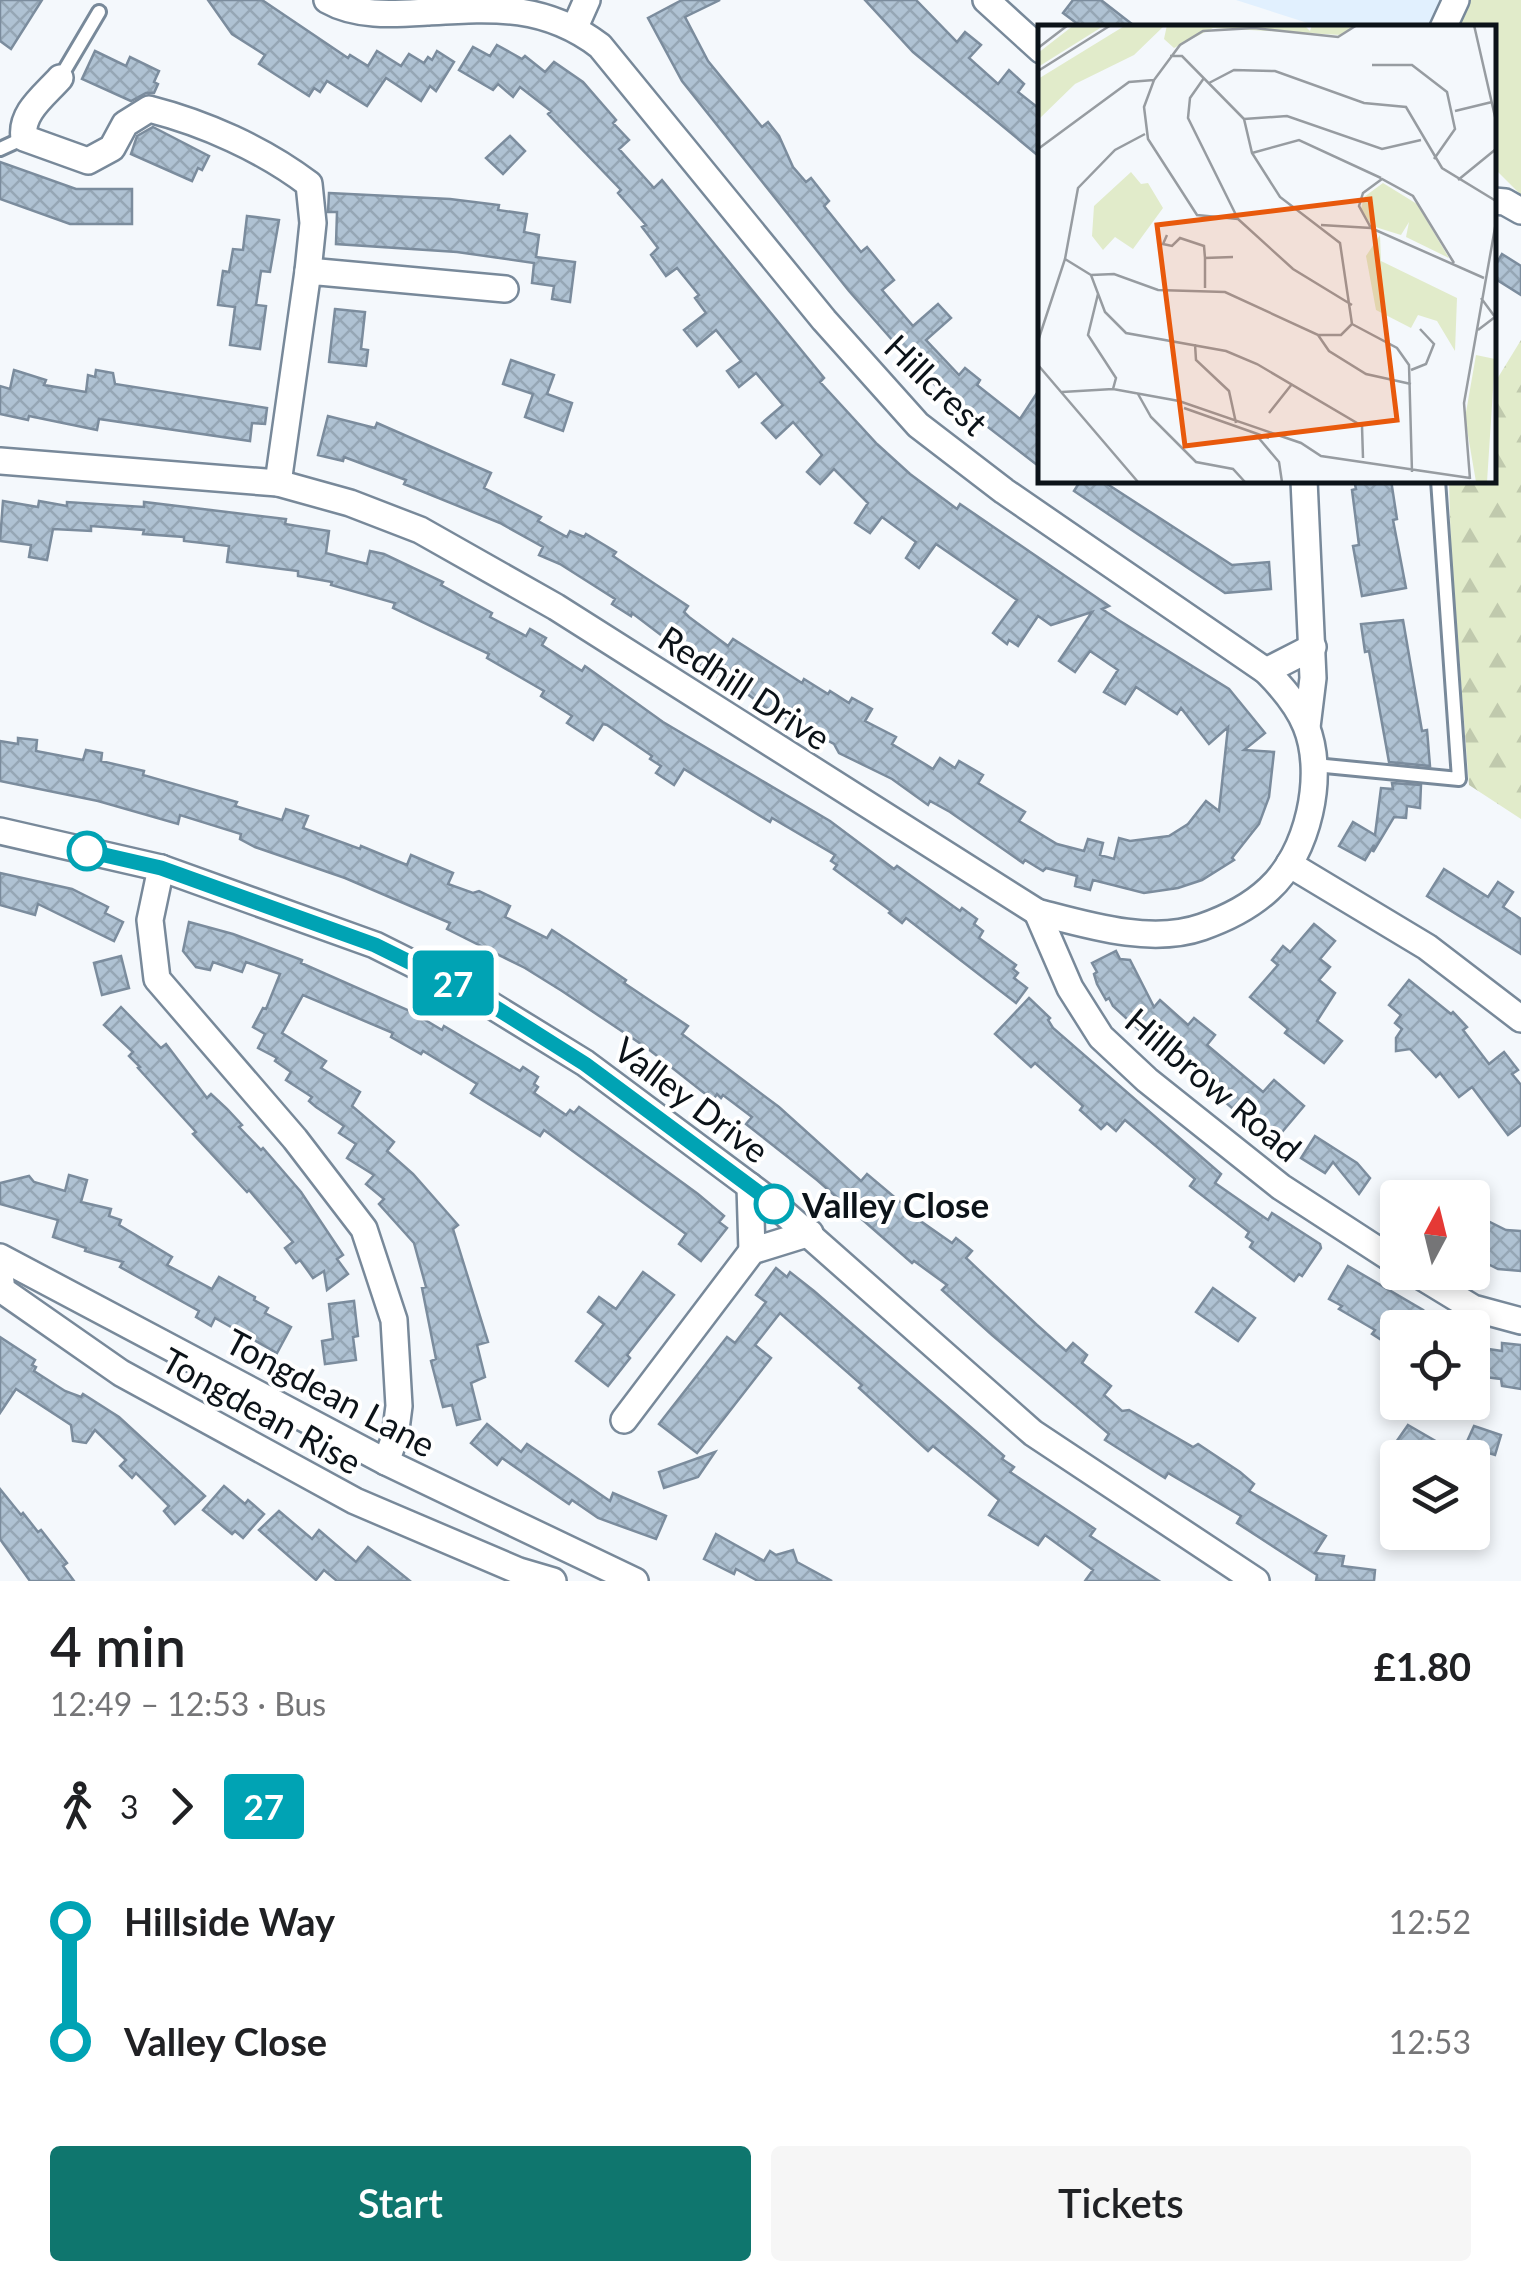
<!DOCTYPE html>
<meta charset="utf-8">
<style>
body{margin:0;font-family:Lato,sans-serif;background:#f6f6f6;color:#202124;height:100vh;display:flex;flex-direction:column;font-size:38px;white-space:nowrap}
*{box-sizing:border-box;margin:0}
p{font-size:32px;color:#757577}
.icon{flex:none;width:55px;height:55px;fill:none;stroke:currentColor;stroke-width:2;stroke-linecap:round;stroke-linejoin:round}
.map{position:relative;height:1581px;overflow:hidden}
.details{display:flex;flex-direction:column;background:#fff;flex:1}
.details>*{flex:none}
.badge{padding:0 20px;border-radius:8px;font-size:35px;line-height:65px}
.needle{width:65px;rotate:7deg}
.fabs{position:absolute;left:1380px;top:1180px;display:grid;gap:20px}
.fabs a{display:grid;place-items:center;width:110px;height:110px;border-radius:10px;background:#fff;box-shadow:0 5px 15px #0003;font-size:50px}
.map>.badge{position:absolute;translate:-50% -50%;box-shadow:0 0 0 5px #fff}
.legs{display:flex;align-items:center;gap:15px;height:110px;padding:0 50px;font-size:32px}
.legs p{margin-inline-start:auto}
.summary{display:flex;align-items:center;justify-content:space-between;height:170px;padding:0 50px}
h1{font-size:55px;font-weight:600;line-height:75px}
.button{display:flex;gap:20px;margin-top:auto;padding:20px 50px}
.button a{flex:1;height:115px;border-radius:10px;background:#0f766e;color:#fff;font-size:40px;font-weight:600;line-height:115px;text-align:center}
.button a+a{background:#f6f6f6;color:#202124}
ul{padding:0 50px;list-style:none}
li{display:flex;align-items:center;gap:35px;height:120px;font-size:38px}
li i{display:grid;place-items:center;width:15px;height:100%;margin:0 12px;background:currentColor}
li i::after{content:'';width:25px;height:25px;margin:-12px;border:8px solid;border-radius:50%;background:#fff}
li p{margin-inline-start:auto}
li:first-child i{background:linear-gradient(#0000 50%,currentColor 0)}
li:last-child i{background:linear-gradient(currentColor 50%,#0000 0)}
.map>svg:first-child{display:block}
.built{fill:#e1f0fe}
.green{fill:#e1ebca}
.forest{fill:url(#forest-firs)}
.building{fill:url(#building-cross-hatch);stroke:#7b8c9d;stroke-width:2.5}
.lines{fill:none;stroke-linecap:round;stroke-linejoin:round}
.lane-casing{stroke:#78899a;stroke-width:18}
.street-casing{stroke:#78899a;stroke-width:30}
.lane{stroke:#fff;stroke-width:12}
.street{stroke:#fff;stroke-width:25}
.line-1-casing{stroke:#fff;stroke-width:22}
.line-1{stroke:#00a3b4;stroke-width:15}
.stop-1-dot{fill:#fff;stroke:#00a3b4;stroke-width:5}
.labels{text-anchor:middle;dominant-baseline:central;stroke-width:8;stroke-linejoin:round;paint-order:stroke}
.street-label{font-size:35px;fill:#0c1319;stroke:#fff}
.stop-label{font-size:35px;font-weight:bold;fill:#0c1319;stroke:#fff;text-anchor:start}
.inset-road{fill:none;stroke:#979ca1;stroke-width:2.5}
.view{fill:#e8590c;fill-opacity:0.15;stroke:#e8590c;stroke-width:5}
.inset-edge{fill:none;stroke:#0c1319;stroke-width:5}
</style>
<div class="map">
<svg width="1521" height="1581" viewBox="0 0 1521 1581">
<defs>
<pattern id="forest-firs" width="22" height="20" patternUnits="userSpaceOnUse" patternTransform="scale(2.5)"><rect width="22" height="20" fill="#e1ebca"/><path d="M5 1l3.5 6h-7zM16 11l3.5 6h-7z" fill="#c0c9ad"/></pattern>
<pattern id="building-cross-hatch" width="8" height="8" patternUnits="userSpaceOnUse" patternTransform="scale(2.5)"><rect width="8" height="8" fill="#afc2d3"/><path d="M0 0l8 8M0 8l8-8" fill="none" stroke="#95a6b5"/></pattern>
</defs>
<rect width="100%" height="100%" fill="#f4f8fc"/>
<!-- built -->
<path class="built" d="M1236,0H1456L1443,28L1320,27Z"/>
<!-- green -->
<path class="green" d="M1470,0H1521V195L1494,168V28H1453Z"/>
<!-- forest -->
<path class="forest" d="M1521,340V819L1469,785L1451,553L1449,480H1494V384Z"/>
<!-- building -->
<g class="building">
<path d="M0,0H42L11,49L0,41Z"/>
<path d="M208,0H262L348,58L350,55L368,66L377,51L401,66L409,54L424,63L428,57L432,60L437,51L454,62L436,91L430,86L421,101L386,78L367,106L327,81L320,92L314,88L309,96L259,64L265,55L232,34Z"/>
<path d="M682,0H720L685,17L708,61L762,127L768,122L779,136L793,167L806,182L811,178L829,201L824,206L861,252L867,247L894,280L882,290L913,326L938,304L951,318L926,340L959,375L965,368L980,380L977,385L1020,419L1041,387V468L940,390L908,358L849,291L682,81L648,18Z"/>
<path d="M865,0H916L957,42L965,32L981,45L969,58L998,84L1009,70L1024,84L1018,92L1041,110V158L913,52Z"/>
<path d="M1073,0H1101L1137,28H1083L1063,13Z"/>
<path d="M497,45L522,59L525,56L545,72L554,62L583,82L616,120L613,123L629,140L619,149L654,188L662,180L824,378L820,382L877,444L910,474L957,509L960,504L1109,606L1102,609L1120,621L1229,689L1265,733L1244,750L1274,752L1269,797L1259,824L1232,858L1234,860L1202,880L1178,888L1144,893L1093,880L1090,890L1075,886L1077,876L1046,868L1043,871L1025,860L1023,863L950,812L930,801L928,805L892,779L839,753L834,744L766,708L734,684L723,682L632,613L631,616L612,604L615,599L560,564L539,555L543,547L500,523L404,484L406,480L344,457L343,461L318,455L328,416L375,428L377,423L491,473L484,488L541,517L538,521L567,537L570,531L584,537L586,534L616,552L613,556L688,606L684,612L689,617L728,646L733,639L802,683L804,679L828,694L830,691L849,703L852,698L872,709L865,721L896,737L892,744L933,769L940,758L955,768L959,761L983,775L978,783L1025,812L1019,821L1057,844L1084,851L1088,839L1103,843L1100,855L1114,859L1119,838L1130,841L1169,836L1188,824L1206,801L1219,811L1228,727L1209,744L1181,708L1177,714L1136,687L1125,704L1104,692L1118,670L1090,651L1075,672L1059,661L1092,612L1051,625L1038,616L1018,646L1009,640L1007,644L993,633L1017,600L936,544L919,568L906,558L916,542L882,517L870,533L855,523L868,503L834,469L820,484L807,472L822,455L793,422L776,438L762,423L783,405L756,373L739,387L727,371L741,361L716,330L697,346L684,330L706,313L695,298L699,295L677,268L666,276L651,255L658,248L642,227L646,225L618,193L621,190L548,114L551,111L520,87L513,97L498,84L493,90L459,70L473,47L490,56Z"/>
<path d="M95,51L126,66L130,57L159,71L154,82L158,84L154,93H146L131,101L82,79Z"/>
<path d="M153,127L209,156L202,170L198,168L192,181L131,154L137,136Z"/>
<path d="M510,136L525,151L503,174L486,158Z"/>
<path d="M0,162L76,189H132V224H70L0,199Z"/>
<path d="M329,193L450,199L499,205L498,210L527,214L524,232L539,235L536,257L575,262L570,302L552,299L554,286L532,283L534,263L457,252L336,244L337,212H328Z"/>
<path d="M247,216L279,220L270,272L261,271L256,305L266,306L260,349L230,345L235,307L218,305L223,271L229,272L233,249L243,250Z"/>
<path d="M1502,254L1521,266V295L1494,278V267Z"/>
<path d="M335,309L365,312L361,349L368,350L366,366L329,362Z"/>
<path d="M511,360L554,375L547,394L572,403L563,431L525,417L533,394L503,384Z"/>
<path d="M14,370L46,380L44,385L86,392L88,375L95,377L96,370L113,373L115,384L267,408L265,424L252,423L250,441L99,419L97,430L29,416L28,420L0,414V386L10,389Z"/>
<path d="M1081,480H1101L1232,565L1269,562L1271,589L1225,593L1074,491Z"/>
<path d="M1354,480H1391L1397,519L1393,520L1406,588L1362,596L1353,546L1359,545L1352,490L1356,489Z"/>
<path d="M3,501L38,507L39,501L67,506V502L144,507V502L286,519L285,524L329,531L326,553L367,564L370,551L384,554L443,582L441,585L492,613L490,617L526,636L530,629L546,638L542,645L582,671L585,666L663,722L830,821L894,869L897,866L960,911L962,908L977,919L974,924L983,931L979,938L1016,965L1013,969L1018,973L1014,978L1027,988L1016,1003L906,918L902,923L889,913L891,911L834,869L837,865L831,861L835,855L772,818L770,822L684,769L674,785L656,773L661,766L650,759L652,756L607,725L603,724L593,740L567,723L572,716L541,696L544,691L487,658L489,654L393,608L395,603L331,585L332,582L298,576V571L227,562L229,546L184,541V537L143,534L144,530L91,526V531L53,529L47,560L29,557L31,545L0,541Z"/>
<path d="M1403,620L1422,731L1427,730L1430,766L1389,762L1369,651L1365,652L1361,624Z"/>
<path d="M18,738L37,740L36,751L83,760L86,750L102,753L101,761L144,771L143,775L237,802L235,806L282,820L286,809L308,816L303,828L360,849L361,846L407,865L411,855L453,873L448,884L473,893L479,891L510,906L505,917L547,938L552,930L569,941L626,980L624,983L688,1026L682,1034L779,1107L861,1181L867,1174L911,1211L909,1213L952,1243L956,1238L972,1251L966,1258L1037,1325L1066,1351L1073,1343L1087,1355L1082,1363L1111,1386L1104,1395L1122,1411L1129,1410L1193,1447L1198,1444L1240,1472L1254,1484L1249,1491L1326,1536L1315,1553L1344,1556L1342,1566L1375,1570L1374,1581H1316L1317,1575L1237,1523L1241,1516L1168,1473L1165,1478L1105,1440L1109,1434L992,1335L942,1290L947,1285L914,1261L912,1263L817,1180L746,1124L752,1117L723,1095L721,1098L717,1094L713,1100L647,1048L562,991L525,968L447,929L450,923L345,878L255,847L240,839L241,834L180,815L178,824L98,801L0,781V741L18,744Z"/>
<path d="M1392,783L1421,785L1420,808L1407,806L1406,818L1394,817L1373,852L1374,845L1365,860L1339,846L1353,822L1375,835L1381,788L1393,789Z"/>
<path d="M1444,869L1488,897L1498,882L1513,892L1503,907L1521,919V954L1427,896Z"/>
<path d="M0,873L72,889L108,907L105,913L123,922L114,941L38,904L35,915L0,905Z"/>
<path d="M189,922L233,934L302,960L301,963L410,1011L442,1030L444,1026L520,1071L523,1067L538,1077L534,1084L538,1087L534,1093L537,1095L566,1115L570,1110L574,1113L579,1107L698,1194L724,1216L719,1222L727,1228L701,1261L679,1244L686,1234L544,1130L540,1136L471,1093L477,1084L423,1051L421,1054L391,1037L393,1033L303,995L282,1033L326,1061L321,1068L360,1092L352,1106L394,1142L387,1151L413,1174L458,1225L453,1229L488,1342L477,1345L485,1377L471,1383L480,1419L457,1425L452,1405L443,1407L431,1361L436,1359L422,1288L426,1287L414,1243L379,1204L384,1199L366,1184L374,1175L347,1158L356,1144L339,1133L344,1126L316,1107L309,1101L312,1097L286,1080L291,1072L275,1061L277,1058L258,1048L265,1034L253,1027L263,1008L266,1009L280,974L246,962L242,972L213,962L210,970L196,967L183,951Z"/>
<path d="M1314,924L1335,941L1320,959L1330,967L1319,980L1335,993L1317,1021L1342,1041L1324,1063L1285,1033L1288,1029L1250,997L1278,965L1272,960L1283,946L1290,952Z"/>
<path d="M1116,951L1120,959L1130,960L1154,1007L1160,1000L1188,1025L1194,1018L1215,1035L1207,1045L1263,1092L1274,1080L1304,1106L1277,1138L1243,1109L1239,1114L1225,1102L1228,1099L1195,1069L1156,1035L1151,1041L1113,1006L1109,998L1106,1000L1097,984L1094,974L1097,972L1092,963Z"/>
<path d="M121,956L129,988L102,995L94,963Z"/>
<path d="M1409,980L1451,1014L1453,1012L1467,1027L1463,1030L1489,1064L1504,1052L1518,1070L1512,1074L1521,1085V1125L1508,1135L1472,1087L1459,1097L1440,1073L1436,1077L1410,1049L1396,1051V1038L1402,1029L1395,1023L1401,1015L1389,1005Z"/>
<path d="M1029,998L1050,1018L1048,1020L1053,1028L1221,1174L1215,1183L1268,1220L1272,1213L1320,1244L1321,1248L1302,1276L1299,1274L1294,1281L1250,1247L1253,1242L1246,1237L1249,1232L1190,1186L1195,1179L1125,1120L1116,1131L1107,1123L1101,1129L1080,1110L1083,1106L1035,1063L1031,1067L995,1034Z"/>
<path d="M121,1007L161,1048L166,1044L207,1098L211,1094L227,1109L242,1125L239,1127L261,1150L263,1148L301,1192L343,1255L337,1259L348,1274L327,1290L324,1271L313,1278L300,1260L296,1263L285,1248L293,1242L249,1190L247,1192L193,1134L196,1132L138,1068L140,1067L129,1056L133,1052L104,1025Z"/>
<path d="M1315,1136L1357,1163L1370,1178L1359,1194L1333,1162L1325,1173L1301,1158Z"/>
<path d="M69,1175L87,1180L81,1202L111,1209L109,1216L121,1220L119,1225L172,1257L167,1265L212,1289L219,1277L255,1297L254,1300L268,1308L265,1313L291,1327L277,1353L215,1318L211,1326L196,1317L199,1311L120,1267L123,1262L85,1251L86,1248L53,1237L58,1220L0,1204V1183L29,1176L34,1182L65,1191Z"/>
<path d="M1472,1213L1506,1230L1521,1231V1271L1498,1269L1472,1256Z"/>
<path d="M1348,1266L1423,1310L1412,1328H1398V1340L1390,1335L1386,1343L1372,1334L1375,1330L1339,1309L1342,1306L1329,1299Z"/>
<path d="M776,1268L787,1277L790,1272L814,1291L1004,1456L1002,1459L1014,1467L1010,1472L1095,1529L1090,1536L1159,1581H1085L1093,1570L1045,1535L1038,1545L989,1515L999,1500L933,1446L928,1451L859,1388L862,1385L780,1313L755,1345L771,1358L697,1453L659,1424L727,1337L735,1343L766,1302L756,1295Z"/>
<path d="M643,1272L674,1295L627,1355L630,1358L608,1386L576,1361L604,1324L588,1312L599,1297L616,1309Z"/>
<path d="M1213,1288L1255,1318L1238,1341L1196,1312Z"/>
<path d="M354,1301L358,1336L353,1337L356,1360L325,1364L322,1341L333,1339L329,1304Z"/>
<path d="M0,1337L35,1360L32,1365L36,1367L34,1371L65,1391L81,1397L83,1394L119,1417L205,1496L175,1524L164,1511L169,1506L136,1473L132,1478L120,1466L126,1460L95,1430L86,1443L73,1441L71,1425L16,1389L0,1413Z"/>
<path d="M1502,1343L1521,1345V1389L1502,1386L1501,1379L1484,1377L1488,1349L1502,1351Z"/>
<path d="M487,1424L521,1452L527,1444L610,1501L613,1493L666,1516L656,1539L598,1518L572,1500L569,1504L502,1458L497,1465L471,1443Z"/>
<path d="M1408,1425L1444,1446L1436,1458H1385Z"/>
<path d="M1474,1426L1501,1435L1495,1455L1465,1446Z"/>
<path d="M715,1452L698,1477L664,1488L659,1472Z"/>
<path d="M224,1486L245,1504L248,1500L264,1514L243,1538L235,1531L232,1534L203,1510Z"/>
<path d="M0,1489L21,1515L23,1513L38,1532L41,1530L67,1563L63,1566L74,1581H30L0,1539Z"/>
<path d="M279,1511L312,1539L319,1530L356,1562L368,1547L410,1581H337L324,1570L316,1580L259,1530Z"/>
<path d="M716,1534L764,1561L770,1551L776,1555L793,1550L797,1562L832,1581H758L736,1569L734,1574L704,1559Z"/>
</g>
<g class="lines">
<defs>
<g id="lane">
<path d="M60,78L99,12"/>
<path d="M0,149L24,138"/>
<path d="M1315,765L1459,779L1438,480"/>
</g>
<g id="street">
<path d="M986,0L1041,50"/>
<path d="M575,27L587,0"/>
<path d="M1443,28L1456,0"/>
<path d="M60,78C44,96 20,113 24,138L88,161L112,148L125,124L149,109C204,123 263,149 309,184L313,223L308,271"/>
<path d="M1494,201L1505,202L1521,211"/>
<path d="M0,461L278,483L350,503L420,530L556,607L1037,912C1087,925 1151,945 1202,927C1225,919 1251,906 1269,889C1308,854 1326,775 1306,726C1297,704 1282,687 1266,671L1004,491L918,425L824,320L600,46C545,4 493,8 427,12C394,14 357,17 327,0"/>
<path d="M1304,480L1313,678L1307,727"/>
<path d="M278,483L308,271L505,289"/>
<path d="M1266,671L1313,647"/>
<path d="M0,831L161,868L375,945L473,994L585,1063L774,1204L1033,1433L1256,1581"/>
<path d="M1289,864L1427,947L1521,1019"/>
<path d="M161,868L150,920L157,979L295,1139L364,1229L394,1320L399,1406L395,1437L386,1462"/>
<path d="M1037,912L1070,988L1101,1037L1147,1080L1281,1187L1398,1263"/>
<path d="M750,1186L752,1251"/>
<path d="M0,1257L386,1462L635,1581"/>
<path d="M1414,1272L1473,1308L1521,1321"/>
<path d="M0,1275L2,1290L121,1373L355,1501L519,1571L553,1581"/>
<path d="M624,1420L752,1251L810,1233"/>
</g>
</defs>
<!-- lane casing -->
<use href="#lane" class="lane-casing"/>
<!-- street casing -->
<use href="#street" class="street-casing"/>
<!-- lane -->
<use href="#lane" class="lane"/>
<!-- street -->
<use href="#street" class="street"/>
</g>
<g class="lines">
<defs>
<path id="line-1" d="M87,851L161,868L375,945L474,994L585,1064L774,1204"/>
</defs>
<!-- line-1 casing -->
<use href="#line-1" class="line-1-casing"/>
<!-- line-1 -->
<use href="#line-1" class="line-1"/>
</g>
<!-- markers -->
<g class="stop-1-dot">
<circle cx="87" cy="851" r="18"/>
<circle cx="774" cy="1204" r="18"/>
</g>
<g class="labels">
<!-- street labels -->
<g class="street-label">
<text transform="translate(937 384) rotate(44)">Hillcrest</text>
<text transform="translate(745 687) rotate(33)">Redhill Drive</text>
<text transform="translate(1214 1084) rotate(40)">Hillbrow Road</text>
<text transform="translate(692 1099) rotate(37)">Valley Drive</text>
<text transform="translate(331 1392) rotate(28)">Tongdean Lane</text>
<text transform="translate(262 1410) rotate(29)">Tongdean Rise</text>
</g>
<!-- stop labels -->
<g class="stop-label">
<text x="802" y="1204">Valley Close</text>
</g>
</g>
<!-- overview -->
<g transform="translate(1038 25)">
<rect width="458" height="458" fill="#f4f8fc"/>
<path d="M88,0H127L96,30L37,59L0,95V54ZM129,0H266L272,6L274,0H317L303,10L175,3L136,23L126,14ZM93,147L103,159L110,158L125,183L95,224L77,212L65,225L54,211L56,181ZM345,158L379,179L411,233L368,212L371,197L363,210L334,201L323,184L326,172Z" fill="#e1ebca"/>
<path d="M36,0H67L0,42V28ZM342,210L343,236L419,273L417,326L399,296L380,290L373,303L338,285L328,231ZM438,330L457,334L449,457H438L427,393Z" fill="#e1ebca"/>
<path class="inset-road" d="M436,0L458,96M0,23L30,0M334,40H374L409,67L417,104L396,134M0,46L73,0M166,53L152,73L150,93L200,194M171,58L196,45L237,46L326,78L368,82L404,143L458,176M417,86L454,77M206,94L249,91L344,124L383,115M0,124L91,57L116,55M214,128L261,115L343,153M420,155L458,124M200,194L159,190L110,114L106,82L116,55L142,20L165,6L216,3L300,12L319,0M200,194L255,244L314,280M283,200L333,203L446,253M333,203L321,181L325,168L344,154L375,171L416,238M129,210L125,219L134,221L142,213L166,221L167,233M27,234L53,250L67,287L88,308L188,326L219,339L324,401L325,433M53,250L76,249L120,265L187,267L280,310H303L314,299L302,218L242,172L214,128L206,94L144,31H132M167,263V233L195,232M60,269L50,310L78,353L75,364M314,299L359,323L371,340L374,447M440,305L457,292L443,273M280,310L291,326L328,349L373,359M0,316L27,234L40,163L77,125L107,109M157,319L158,335L191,366L198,398M0,340L100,457M373,345L388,339L396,319L382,304M24,367L75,364L141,376L263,418L283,431L432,453M100,369L113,392L158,437L195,444L207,457M146,383L231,413M231,388L254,359M219,411L241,437L244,457M432,454L426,378L458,197"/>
<path class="view" d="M332,174L359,395L147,421L119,200Z"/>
<rect width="458" height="458" class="inset-edge"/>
</g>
</svg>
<div class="fabs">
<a><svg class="needle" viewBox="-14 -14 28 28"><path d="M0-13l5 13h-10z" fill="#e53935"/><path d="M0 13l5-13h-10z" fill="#757577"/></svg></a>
<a><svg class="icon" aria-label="locate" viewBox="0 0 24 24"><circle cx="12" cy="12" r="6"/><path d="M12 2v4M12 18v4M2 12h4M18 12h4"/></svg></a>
<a><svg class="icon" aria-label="layers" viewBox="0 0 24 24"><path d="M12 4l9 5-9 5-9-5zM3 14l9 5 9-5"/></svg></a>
</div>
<b class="badge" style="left:453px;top:983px;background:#00a3b4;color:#fff">27</b>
</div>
<section class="details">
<div class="summary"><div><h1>4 min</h1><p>12:49 – 12:53 · Bus</p></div><b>£1.80</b></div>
<div class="legs"><svg class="icon" aria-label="walk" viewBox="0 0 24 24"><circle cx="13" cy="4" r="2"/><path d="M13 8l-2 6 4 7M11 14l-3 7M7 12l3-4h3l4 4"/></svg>3<svg class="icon" aria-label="forward" viewBox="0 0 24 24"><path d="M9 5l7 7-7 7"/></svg><b class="badge" style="background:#00a3b4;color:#fff">27</b></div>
<ul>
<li><i style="color:#00a3b4"></i><b>Hillside Way</b><p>12:52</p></li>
<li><i style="color:#00a3b4"></i><b>Valley Close</b><p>12:53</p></li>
</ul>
<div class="button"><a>Start</a><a>Tickets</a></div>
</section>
